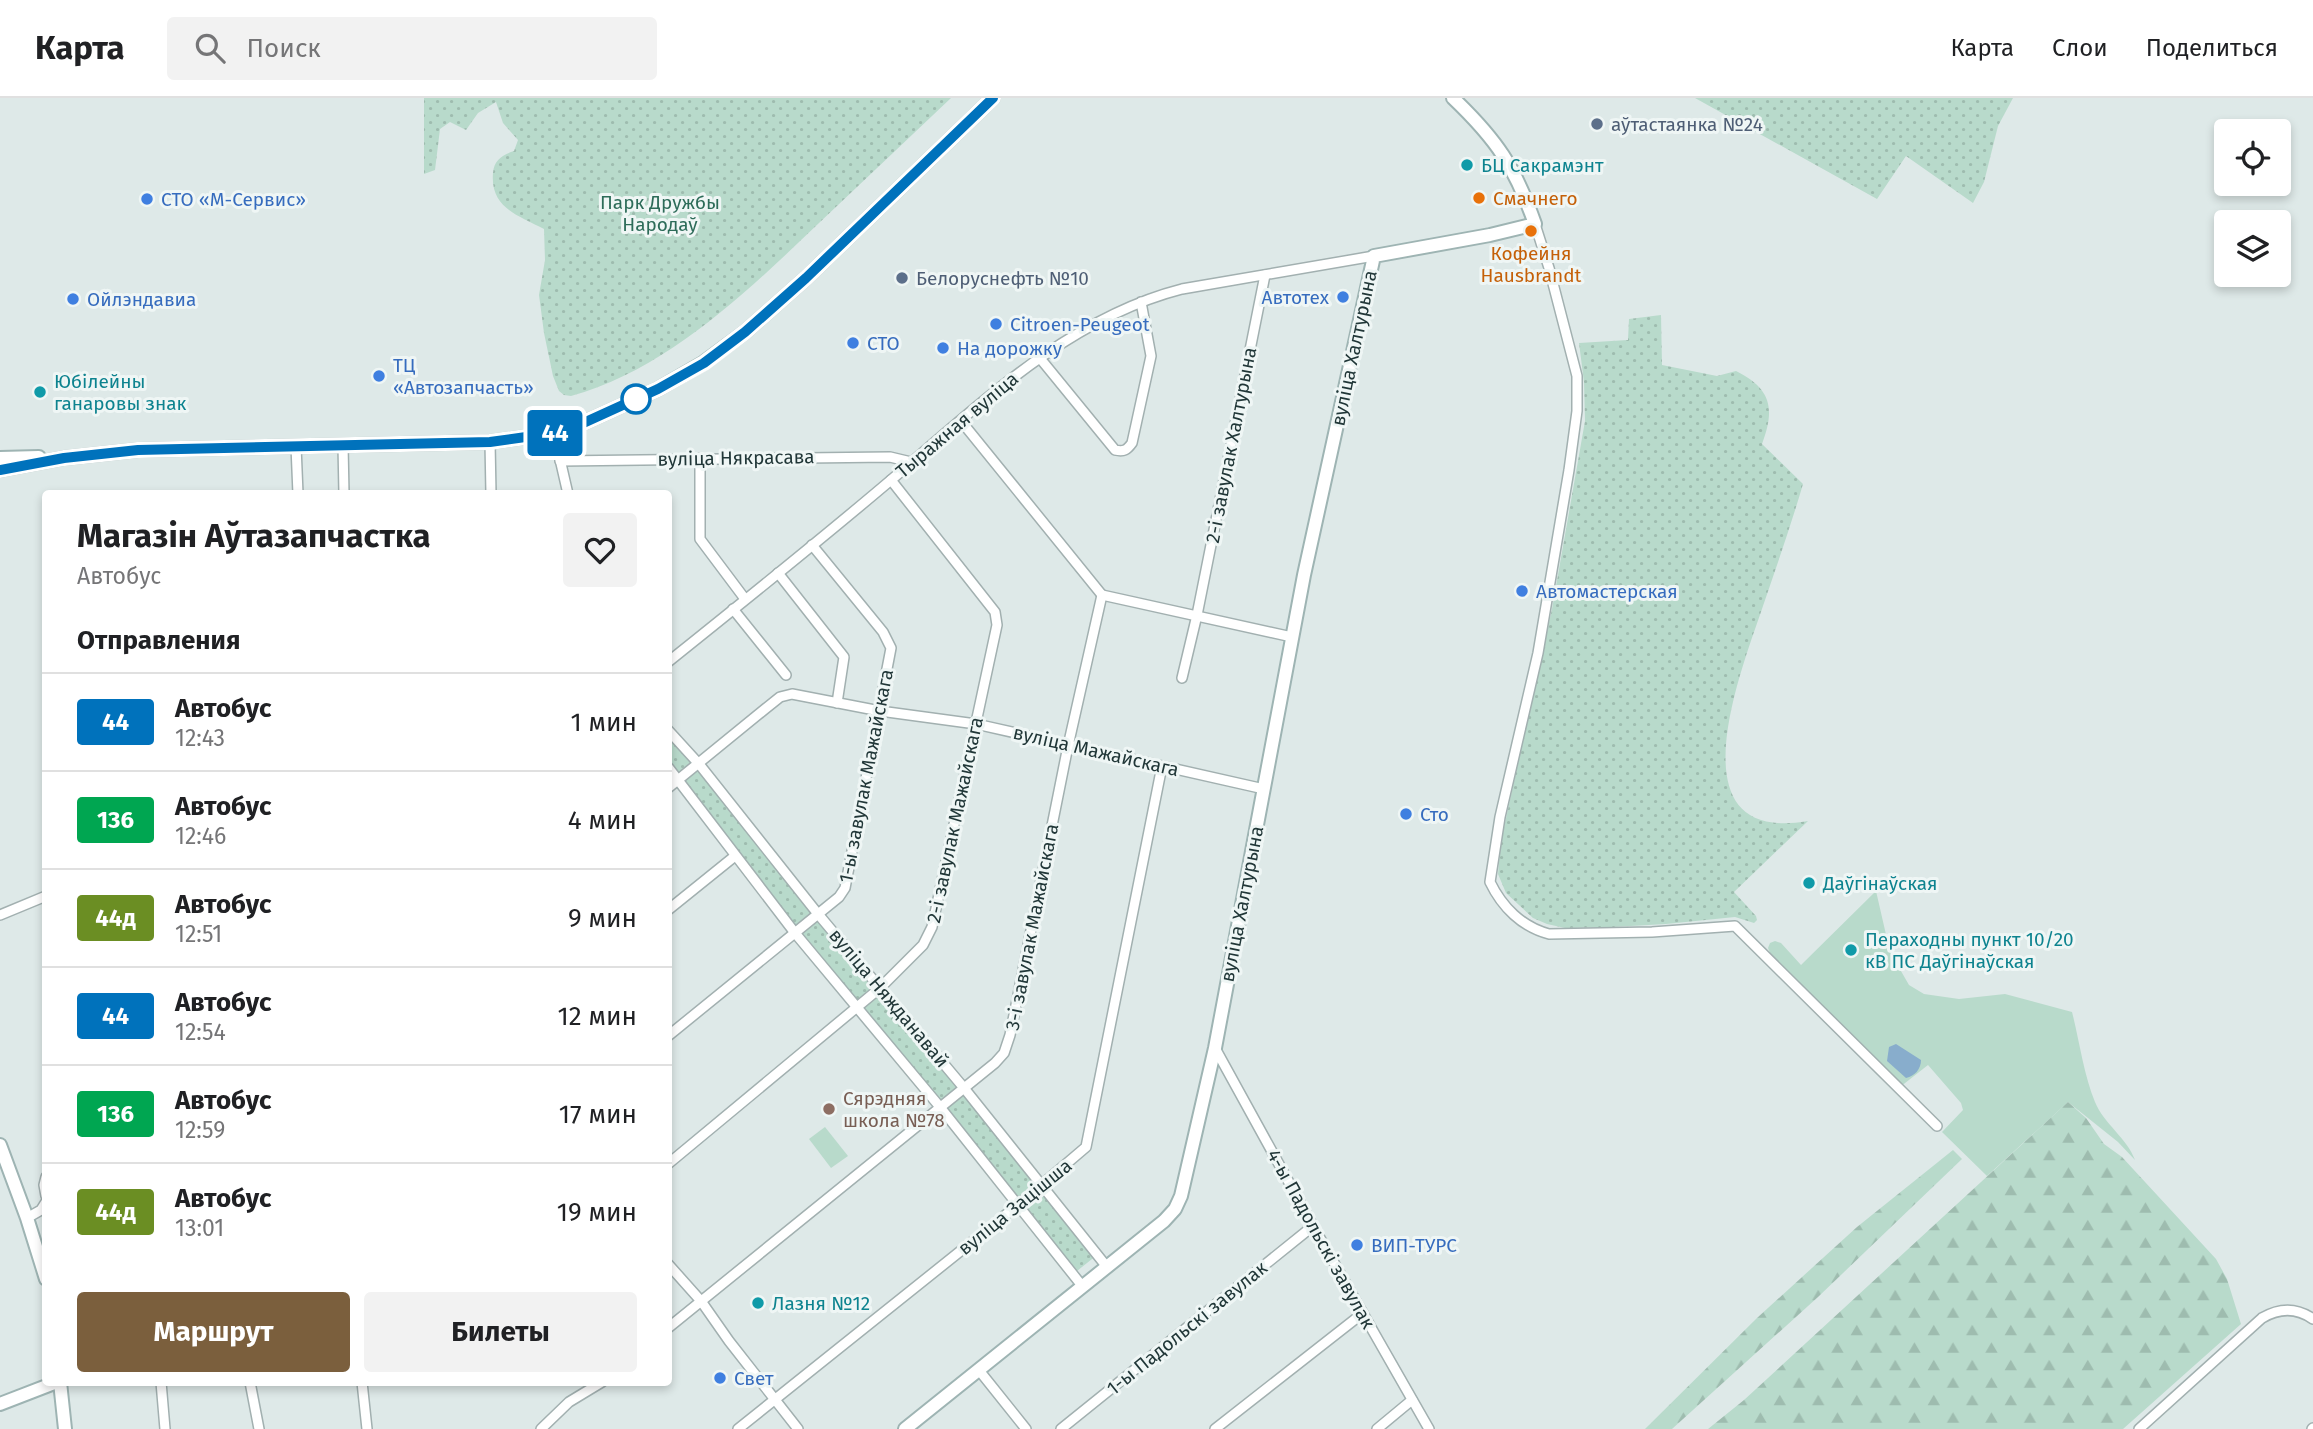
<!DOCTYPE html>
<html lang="ru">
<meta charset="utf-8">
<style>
body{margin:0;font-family:"Fira Sans",sans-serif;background:#f2f2f2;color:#202124;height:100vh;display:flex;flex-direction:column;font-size:26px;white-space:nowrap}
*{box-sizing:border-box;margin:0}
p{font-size:23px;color:#757577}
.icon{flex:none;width:38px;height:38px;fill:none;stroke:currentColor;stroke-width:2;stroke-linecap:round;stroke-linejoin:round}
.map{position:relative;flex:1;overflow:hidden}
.side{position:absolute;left:42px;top:392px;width:630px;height:896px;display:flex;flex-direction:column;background:#fff;border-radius:7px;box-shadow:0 4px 10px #0003}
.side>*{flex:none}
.badge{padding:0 14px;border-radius:5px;font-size:24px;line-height:46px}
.tools{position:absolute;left:2214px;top:21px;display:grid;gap:14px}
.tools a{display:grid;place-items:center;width:77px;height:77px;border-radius:7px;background:#fff;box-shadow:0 4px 10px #0003;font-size:35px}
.map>.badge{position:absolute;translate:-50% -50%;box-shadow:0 0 0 4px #fff}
h2{padding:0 35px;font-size:26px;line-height:63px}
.round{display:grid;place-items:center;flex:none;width:74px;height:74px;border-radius:7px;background:#f2f2f2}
.overview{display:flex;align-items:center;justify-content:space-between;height:119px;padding:0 35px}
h1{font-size:33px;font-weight:700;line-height:52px}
.button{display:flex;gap:14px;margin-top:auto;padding:14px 35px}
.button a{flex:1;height:80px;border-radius:7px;background:#7b5f3d;color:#fff;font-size:28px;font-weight:700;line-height:80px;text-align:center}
.button a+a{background:#f2f2f2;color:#202124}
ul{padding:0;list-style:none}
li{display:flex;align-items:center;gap:21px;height:98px;padding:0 35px;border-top:2px solid #e0e0e0}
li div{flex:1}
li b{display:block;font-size:26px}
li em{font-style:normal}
li .badge{min-width:77px;font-weight:700;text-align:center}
header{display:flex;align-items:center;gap:42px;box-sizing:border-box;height:98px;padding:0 35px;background:#fff;border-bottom:2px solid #e0e0e0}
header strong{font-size:33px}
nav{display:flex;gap:38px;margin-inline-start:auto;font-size:24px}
.search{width:490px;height:63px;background:#f2f2f2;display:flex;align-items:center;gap:18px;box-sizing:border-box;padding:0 24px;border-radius:7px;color:#757577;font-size:26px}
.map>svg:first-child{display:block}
.grass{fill:#b8dacb}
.forest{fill:url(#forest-firs)}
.park{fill:url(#park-dots)}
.water{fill:#88adcc}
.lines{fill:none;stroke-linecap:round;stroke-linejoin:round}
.street-casing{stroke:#a2b0b0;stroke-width:12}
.secondary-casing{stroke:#9eb4b3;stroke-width:16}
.street{stroke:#fff;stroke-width:9}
.secondary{stroke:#fff;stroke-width:12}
.line-casing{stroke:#fff;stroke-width:16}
.line{stroke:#0072bc;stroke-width:10}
.service-dot{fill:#5c6f8a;stroke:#eff6f5;stroke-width:2.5}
.culture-dot{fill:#0f9aa8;stroke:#eff6f5;stroke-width:2.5}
.food-dot{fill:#e8710a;stroke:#eff6f5;stroke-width:2.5}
.shop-dot{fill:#3f7fe0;stroke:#eff6f5;stroke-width:2.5}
.stop-dot{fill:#fff;stroke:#0072bc;stroke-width:3.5}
.education-dot{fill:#8d6e63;stroke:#eff6f5;stroke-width:2.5}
.labels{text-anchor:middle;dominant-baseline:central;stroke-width:6;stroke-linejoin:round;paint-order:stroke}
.service-label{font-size:19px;fill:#4e5e75;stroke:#eff6f5;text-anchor:start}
.culture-label{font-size:19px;fill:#0d838f;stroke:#eff6f5;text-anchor:start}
.food-label{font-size:19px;fill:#c56008;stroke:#eff6f5;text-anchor:start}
.shop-label{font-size:19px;fill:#366cbe;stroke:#eff6f5;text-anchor:start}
.park-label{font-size:19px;fill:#2d6c59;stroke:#eff6f5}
.street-label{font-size:19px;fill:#213738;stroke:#eff6f5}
.education-label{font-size:19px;fill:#785e54;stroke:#eff6f5;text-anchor:start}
</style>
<header>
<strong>Карта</strong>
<div class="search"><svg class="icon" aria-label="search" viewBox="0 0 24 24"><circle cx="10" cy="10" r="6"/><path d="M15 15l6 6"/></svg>Поиск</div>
<nav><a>Карта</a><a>Слои</a><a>Поделиться</a></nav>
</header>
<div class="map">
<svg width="2313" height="1331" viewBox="0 0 2313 1331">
<defs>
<pattern id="forest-firs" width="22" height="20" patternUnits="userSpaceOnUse" patternTransform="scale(1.75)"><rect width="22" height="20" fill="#b8dacb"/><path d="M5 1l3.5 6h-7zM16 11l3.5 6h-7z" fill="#9ebcaf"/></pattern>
<pattern id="park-dots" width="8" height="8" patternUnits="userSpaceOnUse" patternTransform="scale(1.75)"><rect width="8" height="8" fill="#b8dacb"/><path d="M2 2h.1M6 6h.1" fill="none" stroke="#9ebcaf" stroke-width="1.8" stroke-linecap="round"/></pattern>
</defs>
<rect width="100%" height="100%" fill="#dee9e8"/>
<!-- grass -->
<g class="grass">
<path d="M1876,793L1890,854L1909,887L1924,896L1959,901L2005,896L2072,914C2079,941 2084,978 2095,1004C2104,1026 2127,1040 2135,1062L2118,1044L2068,1004L1987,1078L1942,1034L1963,1012L1961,1005L1928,967L1900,989L1770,855L1768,850L1770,845L1775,843L1781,845L1801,867Z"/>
<path d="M825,1029L848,1058L831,1070L809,1041Z"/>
</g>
<!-- forest -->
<g class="forest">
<path d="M2068,1004L2086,1020L2104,1046L2122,1059L2216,1161L2227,1181L2241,1226L2123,1331H1708L1744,1302Z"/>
<path d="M1953,1052L1962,1061L1818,1199L1672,1331H1645L1757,1220L1857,1129Z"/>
</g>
<!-- park -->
<g class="park">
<path d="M424,0H951C907,42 863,83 819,125C749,192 667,272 571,298L564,297L559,293L553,278L544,235L539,197L545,162L544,131C518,117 490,110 493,75C494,62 502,57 514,53L518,42L503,25L496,4L478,15L466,32L450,24L440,31L435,72L424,76Z"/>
<path d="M1695,0H2013L1998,28L1984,84L1973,105L1906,58L1877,101Z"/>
<path d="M1661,217L1662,267L1717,278L1736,273C1772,291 1775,311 1762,346L1803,386C1791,427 1777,467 1763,508C1741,573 1671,747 1808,723L1734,794L1756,818L1757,822L1754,825L1735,819L1666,826L1613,829L1565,830L1547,826L1533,820L1506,795L1498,776L1501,743L1552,511L1585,323L1584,284L1579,245L1628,242L1629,221Z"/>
<path d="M668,632L1097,1157L1072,1177L844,897L669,669Z"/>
</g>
<!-- water -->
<path class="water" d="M1896,946L1921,962C1921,971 1915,978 1906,980L1887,963L1889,949Z"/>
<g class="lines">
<defs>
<g id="street">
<path d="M1535,126L1549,170L1577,278V313L1569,372L1538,555L1500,719L1490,784C1502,809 1522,829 1549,836L1652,834L1735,828L1937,1028"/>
<path d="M1039,259L1115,352C1124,354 1127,352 1132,345L1151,258L1141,204"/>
<path d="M961,323L1102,497"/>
<path d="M554,335L568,396"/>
<path d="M490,344L491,396"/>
<path d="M343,347L344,396"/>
<path d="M296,348L298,396"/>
<path d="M700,360V441L745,501"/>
<path d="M560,363L890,359L911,364"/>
<path d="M778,475L844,559L837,605"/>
<path d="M1102,497L1292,539"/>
<path d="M733,511L786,577"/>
<path d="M668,564C743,504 818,444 891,382C978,308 1068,220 1182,191L1374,158"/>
<path d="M1182,580L1197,517L1265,177"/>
<path d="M668,632L699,666L818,816L964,990L1107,1169"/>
<path d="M668,669L795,835L940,1009L1083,1189"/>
<path d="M668,690L765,611L780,599L792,596L880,613L976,626L1264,691"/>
<path d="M668,812L735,758"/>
<path d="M0,817L46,798"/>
<path d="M668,938L839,799L845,790L891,550L883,534L812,447"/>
<path d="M1215,950L1313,1128L1429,1331"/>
<path d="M668,1066L880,890L923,847L932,829L997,527L995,514L891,382"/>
<path d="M46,1079L44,1087L46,1098"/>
<path d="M27,1120L41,1112L46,1104"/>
<path d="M668,1166L701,1203L729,1243L798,1331"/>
<path d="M668,1230L995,965L1004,955L1010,937L1068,648L1102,497"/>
<path d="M978,1271L1026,1331"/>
<path d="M161,1284L165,1331"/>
<path d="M250,1284L259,1331"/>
<path d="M362,1284L367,1331"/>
<path d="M541,1331L569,1304L602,1284"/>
<path d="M738,1331L1018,1107L1086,1049L1162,668"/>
<path d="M1061,1331L1313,1128"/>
<path d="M1215,1331L1363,1215"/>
<path d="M1377,1331L1412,1302"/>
<path d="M2139,1331L2262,1220C2279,1210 2296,1209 2313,1221"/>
<path d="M2312,1331L2313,1330"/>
</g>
<g id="secondary">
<path d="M0,360L39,359"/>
<path d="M0,372L64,360L138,352L490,344L554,335L579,327L658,291L703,265L745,234L806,180L993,0"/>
<path d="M0,1047L27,1120L46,1181"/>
<path d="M60,1284L65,1331"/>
<path d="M0,1306L57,1284"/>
<path d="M905,1331L1164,1123L1175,1111L1181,1098L1215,950L1304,477L1374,158L1490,137L1535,126C1515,69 1497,42 1453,0"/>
</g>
</defs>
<!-- street casing -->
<use href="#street" class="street-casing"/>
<!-- secondary casing -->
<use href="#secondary" class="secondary-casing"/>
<!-- street -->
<use href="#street" class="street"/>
<!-- secondary -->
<use href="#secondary" class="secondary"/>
</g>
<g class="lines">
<defs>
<path id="line" d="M0,372L64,360L138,352L490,344L554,335L579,327L658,291L704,265L745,234L806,180L993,0"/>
</defs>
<!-- line casing -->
<use href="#line" class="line-casing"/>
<!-- line -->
<use href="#line" class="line"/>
</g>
<!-- markers -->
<g class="service-dot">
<circle cx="1597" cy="26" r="7"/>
<circle cx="902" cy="180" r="7"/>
</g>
<g class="culture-dot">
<circle cx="1467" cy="67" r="7"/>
<circle cx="40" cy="294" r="7"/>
<circle cx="1809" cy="785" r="7"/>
<circle cx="1851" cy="852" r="7"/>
<circle cx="758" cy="1205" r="7"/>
</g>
<g class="food-dot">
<circle cx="1479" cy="100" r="7"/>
<circle cx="1531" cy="133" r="7"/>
</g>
<g class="shop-dot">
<circle cx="147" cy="101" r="7"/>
<circle cx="1343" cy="199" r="7"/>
<circle cx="73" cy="201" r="7"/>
<circle cx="996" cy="226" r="7"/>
<circle cx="853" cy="245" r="7"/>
<circle cx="943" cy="250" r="7"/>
<circle cx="379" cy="278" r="7"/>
<circle cx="1522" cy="493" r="7"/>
<circle cx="1406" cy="716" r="7"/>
<circle cx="1357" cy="1147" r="7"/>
<circle cx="720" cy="1280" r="7"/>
</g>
<circle class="stop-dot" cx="636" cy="301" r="14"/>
<circle class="education-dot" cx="829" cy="1011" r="7"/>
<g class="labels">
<!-- service labels -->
<g class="service-label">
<text x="1611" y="26">аўтастаянка №24</text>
<text x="916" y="180">Белоруснефть №10</text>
</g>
<!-- culture labels -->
<g class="culture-label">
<text x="1481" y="67">БЦ Сакрамэнт</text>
<text x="54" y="283">Юбілейны<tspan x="54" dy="22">ганаровы знак</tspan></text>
<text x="1823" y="785">Даўгінаўская</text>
<text x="1865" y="841">Пераходны пункт 10/20<tspan x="1865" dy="22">кВ ПС Даўгінаўская</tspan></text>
<text x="772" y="1205">Лазня №12</text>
</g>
<!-- food labels -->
<g class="food-label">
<text x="1493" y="100">Смачнего</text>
<text x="1531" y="155" text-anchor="middle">Кофейня<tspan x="1531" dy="22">Hausbrandt</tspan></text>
</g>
<!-- shop labels -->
<g class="shop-label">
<text x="161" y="101">СТО «М-Сервис»</text>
<text x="1329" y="199" text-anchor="end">Автотех</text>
<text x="87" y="201">Ойлэндавиа</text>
<text x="1010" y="226">Citroen-Peugeot</text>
<text x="867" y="245">СТО</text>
<text x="957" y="250">На дорожку</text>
<text x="393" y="267">ТЦ<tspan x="393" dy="22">«Автозапчасть»</tspan></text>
<text x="1536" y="493">Автомастерская</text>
<text x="1420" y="716">Сто</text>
<text x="1371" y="1147">ВИП-ТУРС</text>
<text x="734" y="1280">Свет</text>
</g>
<!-- park labels -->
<g class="park-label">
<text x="660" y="104">Парк Дружбы<tspan x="660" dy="22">Народаў</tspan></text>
</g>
<!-- street labels -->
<g class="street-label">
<text transform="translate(1354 250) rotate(-78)">вуліца Халтурына</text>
<text transform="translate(957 327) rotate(-40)">Тыражная вуліца</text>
<text transform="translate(1231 347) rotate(-79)">2-і завулак Халтурына</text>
<text transform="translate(736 360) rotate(-1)">вуліца Някрасава</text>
<text transform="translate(1096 653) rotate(13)">вуліца Мажайскага</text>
<text transform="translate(866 678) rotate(-79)">1-ы завулак Мажайскага</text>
<text transform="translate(955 722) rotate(-78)">2-і завулак Мажайскага</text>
<text transform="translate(1242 806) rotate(-79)">вуліца Халтурына</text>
<text transform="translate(1032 829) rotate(-79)">3-і завулак Мажайскага</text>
<text transform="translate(889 900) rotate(50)">вуліца Няжданавай</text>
<text transform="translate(1015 1109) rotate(-39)">вуліца Зацішша</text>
<text transform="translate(1321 1141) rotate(61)">4-ы Падольскі завулак</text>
<text transform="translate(1187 1230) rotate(-39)">1-ы Падольскі завулак</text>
</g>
<!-- education labels -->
<g class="education-label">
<text x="843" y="1000">Сярэдняя<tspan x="843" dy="22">школа №78</tspan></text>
</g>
</g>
</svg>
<div class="tools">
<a><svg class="icon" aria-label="locate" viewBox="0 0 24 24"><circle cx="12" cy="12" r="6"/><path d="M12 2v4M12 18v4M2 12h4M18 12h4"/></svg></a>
<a><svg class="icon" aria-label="layers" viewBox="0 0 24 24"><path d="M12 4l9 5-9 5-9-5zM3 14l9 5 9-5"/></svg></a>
</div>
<b class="badge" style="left:555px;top:335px;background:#0072bc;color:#fff">44</b>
<section class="side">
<div class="overview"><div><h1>Магазін Аўтазапчастка</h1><p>Автобус</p></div><a class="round"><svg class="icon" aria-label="heart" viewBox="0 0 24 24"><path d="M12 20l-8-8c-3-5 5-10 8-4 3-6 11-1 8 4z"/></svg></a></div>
<h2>Отправления</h2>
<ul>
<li><span class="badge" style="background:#0072bc;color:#fff">44</span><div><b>Автобус</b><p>12:43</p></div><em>1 мин</em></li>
<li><span class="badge" style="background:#00a651;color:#fff">136</span><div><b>Автобус</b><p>12:46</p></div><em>4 мин</em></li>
<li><span class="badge" style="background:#6b8e23;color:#fff">44д</span><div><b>Автобус</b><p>12:51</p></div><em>9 мин</em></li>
<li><span class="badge" style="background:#0072bc;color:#fff">44</span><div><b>Автобус</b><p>12:54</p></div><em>12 мин</em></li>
<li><span class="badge" style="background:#00a651;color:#fff">136</span><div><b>Автобус</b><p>12:59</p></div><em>17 мин</em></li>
<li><span class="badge" style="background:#6b8e23;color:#fff">44д</span><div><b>Автобус</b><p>13:01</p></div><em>19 мин</em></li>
</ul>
<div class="button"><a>Маршрут</a><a>Билеты</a></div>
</section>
</div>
